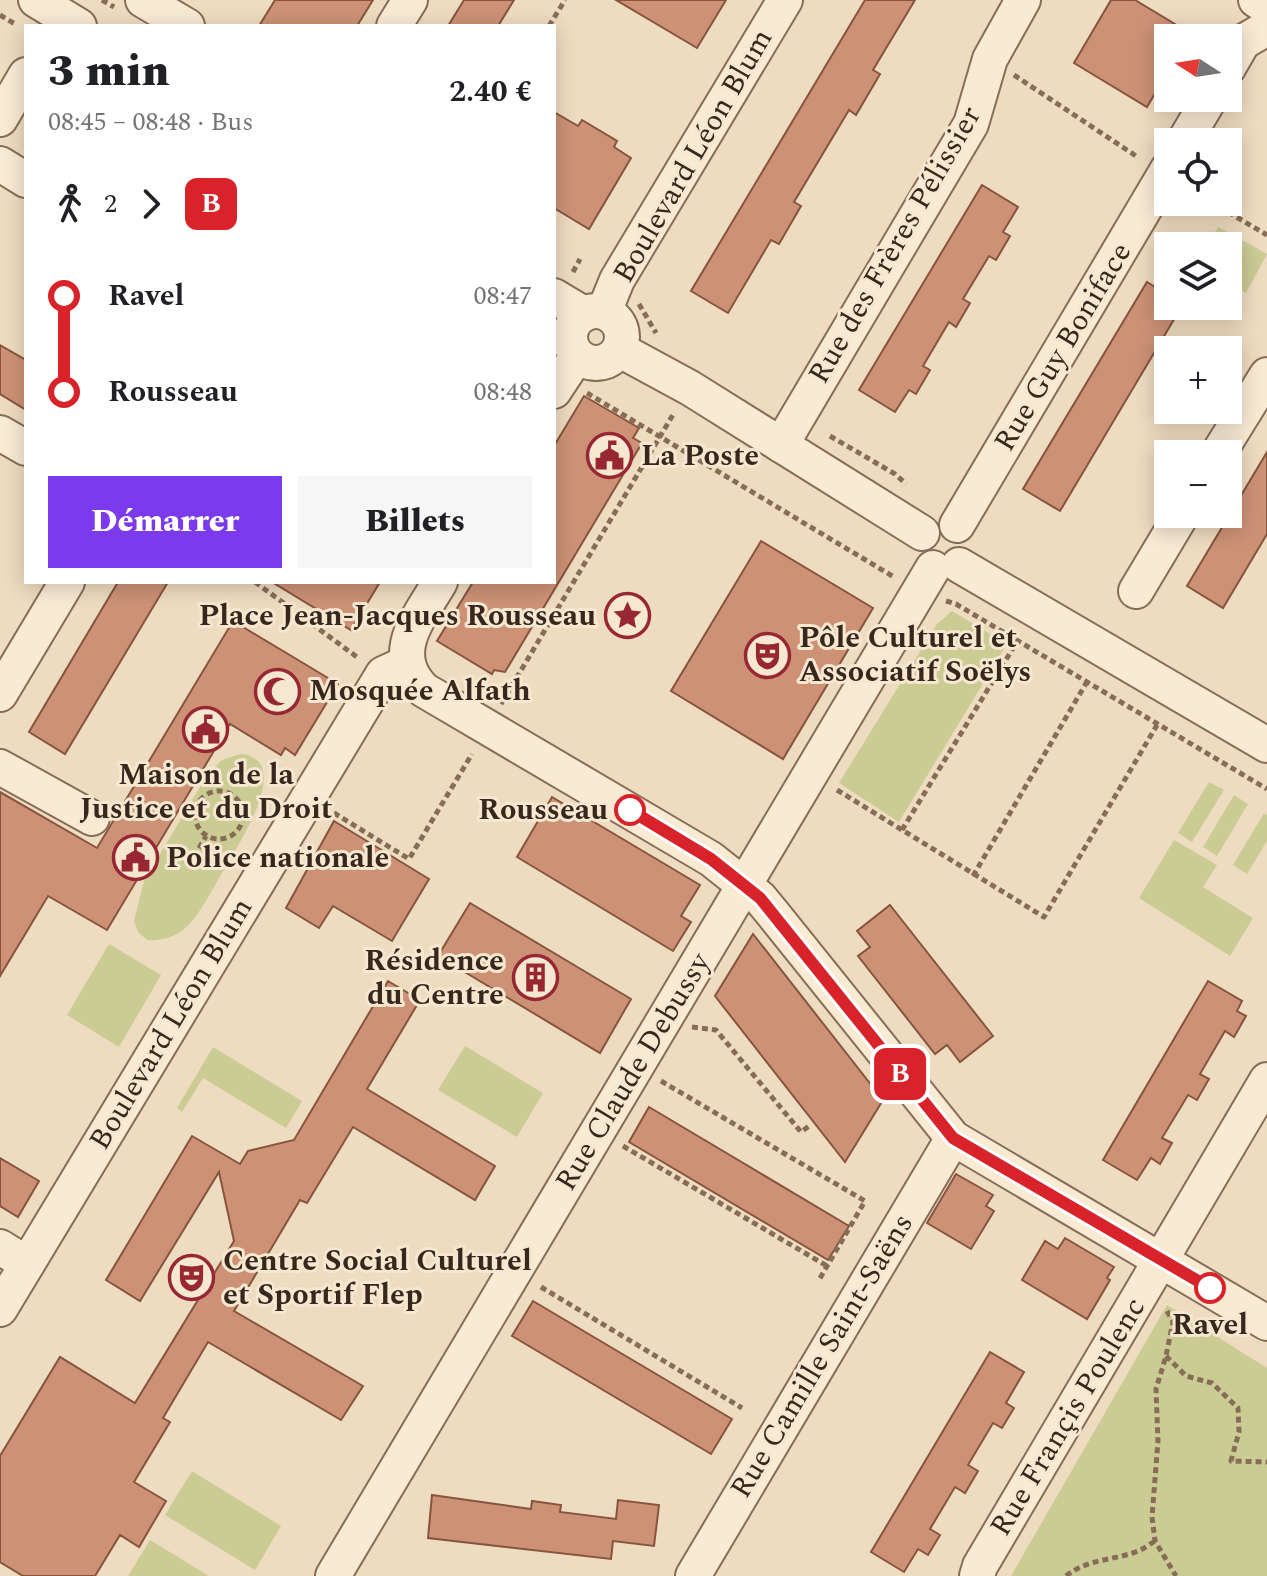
<!DOCTYPE html>
<html lang="fr">
<meta charset="utf-8">
<style>
body{margin:0;font-family:Spectral,serif;background:#f6f6f6;color:#202124;height:100vh;display:flex;flex-direction:column;font-size:30px;white-space:nowrap}
*{box-sizing:border-box;margin:0}
p{font-size:26px;color:#757577}
.icon{flex:none;width:44px;height:44px;fill:none;stroke:currentColor;stroke-width:2;stroke-linecap:round;stroke-linejoin:round}
.map{position:relative;flex:1;overflow:hidden}
.details{position:absolute;left:24px;top:24px;width:532px;height:560px;display:flex;flex-direction:column;background:#fff;border-radius:0px;box-shadow:0 4px 20px #0003}
.details>*{flex:none}
.badge{padding:0 16px;border-radius:12px;font-size:28px;line-height:52px}
.needle{width:52px;rotate:282deg}
.buttons{position:absolute;left:1154px;top:24px;display:grid;gap:16px}
.buttons a{display:grid;place-items:center;width:88px;height:88px;border-radius:0px;background:#fff;box-shadow:0 4px 20px #0003;font-size:40px}
.map>.badge{position:absolute;translate:-50% -50%;box-shadow:0 0 0 4px #fff}
.legs{display:flex;align-items:center;gap:12px;height:88px;padding:0 24px;font-size:26px}
.legs p{margin-inline-start:auto}
.summary{display:flex;align-items:center;justify-content:space-between;height:136px;padding:0 24px}
h1{font-size:44px;font-weight:800;line-height:60px}
.primary-button{display:flex;gap:16px;margin-top:auto;padding:16px 24px}
.primary-button a{flex:1;height:92px;border-radius:0px;background:#7c3aed;color:#fff;font-size:32px;font-weight:800;line-height:92px;text-align:center}
.primary-button a+a{background:#f6f6f6;color:#202124}
ul{padding:0 24px;list-style:none}
li{display:flex;align-items:center;gap:28px;height:96px;font-size:30px}
li i{display:grid;place-items:center;width:12px;height:100%;margin:0 10px;background:currentColor}
li i::after{content:'';width:20px;height:20px;margin:-10px;border:6px solid;border-radius:50%;background:#fff}
li p{margin-inline-start:auto}
li:first-child i{background:linear-gradient(#0000 50%,currentColor 0)}
li:last-child i{background:linear-gradient(currentColor 50%,#0000 0)}
.map>svg:first-child{display:block}
.green{fill:#cbcc94}
.building{fill:#cd9276;stroke:#87543e;stroke-width:2}
.lines{fill:none;stroke-linecap:round;stroke-linejoin:round}
.minor-casing{stroke:#876d58;stroke-width:38}
.path{stroke:#876d58;stroke-width:5;stroke-dasharray:6 4;stroke-linecap:butt}
.minor{stroke:#f9ead4;stroke-width:34}
.line-1-casing{stroke:#fff;stroke-width:18}
.line-1{stroke:#d8232a;stroke-width:12}
.stop-1-dot{fill:#fff;stroke:#d8232a;stroke-width:4}
.labels{text-anchor:middle;dominant-baseline:central;stroke-width:6;stroke-linejoin:round;paint-order:stroke}
.street-label{font-size:30px;fill:#37271d;stroke:#f6e7d0}
.poi-label{font-size:30px;font-weight:bold;fill:#37271d;stroke:#f6e7d0;text-anchor:start}
.stop-label{font-size:30px;font-weight:bold;fill:#37271d;stroke:#f6e7d0;text-anchor:end}
</style>
<div class="map">
<svg width="1267" height="1576" viewBox="0 0 1267 1576">
<rect width="100%" height="100%" fill="#eedcc0"/>
<!-- green -->
<g class="green">
<path d="M1218,227L1267,254L1246,293L1228,283V246H1207Z"/>
<path d="M952,611L1007,644L899,822L839,783L937,624Z"/>
<path d="M240,754C296,758 237,847 225,868C212,889 201,915 183,930C173,938 160,941 147,940L138,932L134,921L144,881L207,775L222,760Z"/>
<path d="M1209,782L1224,790L1192,842L1178,833Z"/>
<path d="M1234,795L1248,804L1217,856L1203,847Z"/>
<path d="M1264,813L1267,815V841L1247,874L1233,865Z"/>
<path d="M1174,840L1217,865L1203,887L1253,918L1230,956L1139,898Z"/>
<path d="M109,944L161,975L119,1047L67,1015Z"/>
<path d="M465,1046L543,1093L517,1137L438,1090Z"/>
<path d="M213,1047L302,1101L286,1128L203,1078L182,1112L177,1108Z"/>
<path d="M1167,1305L1267,1368V1576H1011Z"/>
<path d="M192,1471L281,1526L255,1570L165,1515Z"/>
<path d="M150,1540L209,1576H128Z"/>
</g>
<!-- building -->
<g class="building">
<path d="M275,0H373L357,26H259Z"/>
<path d="M464,0H514L498,26H448Z"/>
<path d="M616,0H726L697,48Z"/>
<path d="M865,0H915L873,70L880,74L856,115L849,110L794,202L801,206L779,244L771,240L728,313L691,291Z"/>
<path d="M1111,0H1135L1198,38H1168V71L1147,107L1074,63Z"/>
<path d="M554,112L578,126L582,120L617,141L614,147L631,158L589,229L554,208Z"/>
<path d="M982,185L1018,207L1003,232L1010,236L996,260L989,256L963,299L970,303L956,327L949,322L923,366L930,370L916,394L909,390L895,412L859,390Z"/>
<path d="M1147,282L1168,295V306H1182L1060,511L1023,489Z"/>
<path d="M0,345L26,360V410L0,394Z"/>
<path d="M584,396L639,428L633,438L642,443L505,672L494,670L492,674L437,641L473,582H554V446Z"/>
<path d="M1267,452V534L1223,608L1187,586Z"/>
<path d="M761,541L873,608L783,759L671,691Z"/>
<path d="M118,582H168L65,754L29,732Z"/>
<path d="M272,582H380L351,630Z"/>
<path d="M233,621L338,684L295,755L285,748L281,755L230,724L107,930L48,896L0,976V792L97,848Z"/>
<path d="M552,797L700,885L681,916L691,922L673,951L517,857Z"/>
<path d="M334,821L429,879L392,941L333,906L319,928L286,908Z"/>
<path d="M470,903L631,999L600,1053L438,956Z"/>
<path d="M890,905L993,1036L960,1062L947,1045L935,1054L858,956L870,947L857,931Z"/>
<path d="M753,934L883,1100L845,1162L715,996Z"/>
<path d="M388,981L420,1000L367,1089L495,1166L475,1200L353,1127L307,1203L300,1200L234,1311L363,1386L341,1420L208,1342L163,1418L170,1422L134,1482L166,1501L139,1547L120,1535L95,1576H23L0,1562V1456L60,1357L135,1403L234,1241L219,1172L140,1301L106,1280L192,1136L240,1164L248,1151L294,1140Z"/>
<path d="M1208,981L1242,1001L1237,1011L1246,1016L1234,1037L1225,1031L1200,1074L1209,1079L1197,1100L1188,1095L1162,1138L1172,1143L1160,1164L1151,1158L1137,1180L1103,1160Z"/>
<path d="M649,1107L849,1226L828,1260L629,1142Z"/>
<path d="M0,1158L39,1181L18,1217L0,1206Z"/>
<path d="M956,1174L993,1195L986,1206L994,1211L971,1249L927,1223Z"/>
<path d="M1065,1238L1114,1267L1107,1278L1110,1280L1087,1319L1022,1280L1045,1241L1058,1249Z"/>
<path d="M533,1301L732,1419L711,1454L512,1336Z"/>
<path d="M990,1352L1024,1372L1006,1403L1014,1408L1002,1428L993,1423L968,1465L978,1471L965,1493L955,1487L930,1529L940,1535L928,1555L918,1549L904,1572L871,1552Z"/>
<path d="M432,1495L531,1509L532,1501L561,1505L560,1512L616,1519L618,1500L659,1505L654,1546L613,1541L611,1559L428,1538Z"/>
</g>
<g class="lines">
<defs>
<g id="minor">
<path d="M36,0L79,26"/>
<path d="M143,0L187,26"/>
<path d="M1256,0L1267,7"/>
<path d="M394,26L410,0"/>
<path d="M1228,68L1243,42L1267,28"/>
<path d="M0,119L26,75"/>
<path d="M1184,142L1210,98"/>
<path d="M0,164L26,180"/>
<path d="M554,296L584,314"/>
<circle cx="596" cy="337" r="26"/>
<path d="M604,312L617,280L785,0"/>
<path d="M620,350L690,388L922,533"/>
<path d="M554,391L577,356"/>
<path d="M0,433L26,448"/>
<path d="M781,445L971,124L990,59L1023,0"/>
<path d="M1218,454L1267,375"/>
<path d="M957,525L1168,169"/>
<path d="M959,565L1267,745"/>
<path d="M440,582C419,618 387,653 424,690L711,859L760,898L774,915L953,1138L1267,1323"/>
<path d="M1136,591L1182,514"/>
<path d="M0,694L67,582"/>
<path d="M0,767L92,818"/>
<path d="M0,1247L27,1264"/>
<path d="M0,1309L383,674L407,663"/>
<path d="M333,1576L933,568"/>
<path d="M693,1576L953,1138"/>
<path d="M977,1576L980,1566L1267,1080"/>
</g>
</defs>
<!-- minor casing -->
<use href="#minor" class="minor-casing"/>
<!-- path -->
<g class="path">
<path d="M102,0L114,7"/>
<path d="M0,15L15,24"/>
<path d="M549,26L565,0"/>
<path d="M1014,75L1139,158"/>
<path d="M1211,202L1267,235"/>
<path d="M573,272L580,259"/>
<path d="M639,304L656,333"/>
<path d="M587,393L894,577"/>
<path d="M830,436L895,474L906,484"/>
<path d="M255,582L357,657"/>
<path d="M946,601L956,604L1267,789"/>
<path d="M501,704L674,413"/>
<path d="M837,790L1044,917L1157,725"/>
<circle cx="219" cy="815" r="24"/>
<path d="M334,813L409,859L472,754"/>
<path d="M902,830L1018,640"/>
<path d="M194,857L206,836"/>
<path d="M973,876L1088,680"/>
<path d="M692,1027L716,1030L801,1132L809,1126"/>
<path d="M661,1081L865,1201L819,1280"/>
<path d="M623,1146L827,1266"/>
<path d="M541,1287L742,1408"/>
<path d="M1167,1311L1173,1322L1166,1356L1156,1389L1158,1441L1152,1517L1155,1541L1176,1576"/>
<path d="M1166,1356L1186,1376L1212,1383L1238,1408L1239,1432L1231,1461L1267,1462"/>
<path d="M1066,1576C1089,1558 1113,1561 1138,1551C1144,1549 1150,1544 1155,1541"/>
</g>
<!-- minor -->
<use href="#minor" class="minor"/>
</g>
<g class="lines">
<defs>
<path id="line-1" d="M630,810L711,859L760,898L953,1138L1210,1288"/>
</defs>
<!-- line-1 casing -->
<use href="#line-1" class="line-1-casing"/>
<!-- line-1 -->
<use href="#line-1" class="line-1"/>
</g>
<!-- icons -->
<defs>
<symbol id="civic-ring" viewBox="-11 -11 22 22"><circle r="9.5" fill="#f6e7d0" stroke="#972833" stroke-width="1.5"/><path d="M-.6-6.5H3V-4.5H.6V-3L4-1V1h2V6H-6V1h2V-1L-.6-3ZM-1.2 2.5V6h2.4V2.5Z" fill="#972833"/></symbol>
<symbol id="sight-ring" viewBox="-11 -11 22 22"><circle r="9.5" fill="#f6e7d0" stroke="#972833" stroke-width="1.5"/><path d="M0-6L1.8-2.2L6-1.7L2.9 1.2L3.7 5.4L0 3.3L-3.7 5.4L-2.9 1.2L-6-1.7L-1.8-2.2Z" fill="#972833"/></symbol>
<symbol id="theatre-ring" viewBox="-11 -11 22 22"><circle r="9.5" fill="#f6e7d0" stroke="#972833" stroke-width="1.5"/><path d="M-5-5.5Q0-4 5-5.5V0Q5 5 0 6Q-5 5-5 0ZM-3.3-2.5H-1v1.5H-3.3ZM1-2.5H3.3v1.5H1ZM-2.8 1Q0 5.5 2.8 1Z" fill="#972833"/></symbol>
<symbol id="mosque-ring" viewBox="-11 -11 22 22"><circle r="9.5" fill="#f6e7d0" stroke="#972833" stroke-width="1.5"/><path d="M3.5-4.9A6 6 0 1 0 3.5 4.9A5 5 0 1 1 3.5-4.9Z" fill="#972833"/></symbol>
<symbol id="building-ring" viewBox="-11 -11 22 22"><circle r="9.5" fill="#f6e7d0" stroke="#972833" stroke-width="1.5"/><path d="M-4-6H4V6H1V3H-1V6H-4ZM-2.5-4.3h1.7v1.8h-1.7ZM.8-4.3h1.7v1.8H.8ZM-2.5-1h1.7V.8h-1.7ZM.8-1h1.7V.8H.8Z" fill="#972833"/></symbol>
</defs>
<g fill-rule="evenodd">
<use href="#civic-ring" x="584" y="430" width="51" height="51"/>
<use href="#sight-ring" x="602" y="590" width="51" height="51"/>
<use href="#theatre-ring" x="742" y="630" width="51" height="51"/>
<use href="#mosque-ring" x="252" y="666" width="51" height="51"/>
<use href="#civic-ring" x="180" y="704" width="51" height="51"/>
<use href="#civic-ring" x="110" y="832" width="51" height="51"/>
<use href="#building-ring" x="510" y="952" width="51" height="51"/>
<use href="#theatre-ring" x="166" y="1252" width="51" height="51"/>
</g>
<!-- markers -->
<g class="stop-1-dot">
<circle cx="630" cy="810" r="14"/>
<circle cx="1210" cy="1288" r="14"/>
</g>
<g class="labels">
<!-- street labels -->
<g class="street-label">
<text transform="translate(693 156) rotate(-60)">Boulevard Léon Blum</text>
<text transform="translate(895 245) rotate(-60)">Rue des Frères Pélissier</text>
<text transform="translate(1063 347) rotate(-59)">Rue Guy Boniface</text>
<text transform="translate(171 1024) rotate(-59)">Boulevard Léon Blum</text>
<text transform="translate(633 1072) rotate(-59)">Rue Claude Debussy</text>
<text transform="translate(822 1356) rotate(-59)">Rue Camille Saint-Saëns</text>
<text transform="translate(1068 1417) rotate(-59)">Rue Françis Poulenc</text>
</g>
<!-- poi labels -->
<g class="poi-label">
<text x="641" y="456">La Poste</text>
<text x="596" y="616" text-anchor="end">Place Jean-Jacques Rousseau</text>
<text x="799" y="638">Pôle Culturel et<tspan x="799" dy="34">Associatif Soëlys</tspan></text>
<text x="309" y="691">Mosquée Alfath</text>
<text x="206" y="775" text-anchor="middle">Maison de la<tspan x="206" dy="34">Justice et du Droit</tspan></text>
<text x="166" y="858">Police nationale</text>
<text x="504" y="961" text-anchor="end">Résidence<tspan x="504" dy="34">du Centre</tspan></text>
<text x="223" y="1261">Centre Social Culturel<tspan x="223" dy="34">et Sportif Flep</tspan></text>
</g>
<!-- stop labels -->
<g class="stop-label">
<text x="608" y="810">Rousseau</text>
<text x="1210" y="1325" text-anchor="middle">Ravel</text>
</g>
</g>
</svg>
<div class="buttons">
<a><svg class="needle" viewBox="-14 -14 28 28"><path d="M0-13l5 13h-10z" fill="#e53935"/><path d="M0 13l5-13h-10z" fill="#757577"/></svg></a>
<a><svg class="icon" aria-label="locate" viewBox="0 0 24 24"><circle cx="12" cy="12" r="6"/><path d="M12 2v4M12 18v4M2 12h4M18 12h4"/></svg></a>
<a><svg class="icon" aria-label="layers" viewBox="0 0 24 24"><path d="M12 4l9 5-9 5-9-5zM3 14l9 5 9-5"/></svg></a>
<a>+</a>
<a>−</a>
</div>
<b class="badge" style="left:900px;top:1074px;background:#d8232a;color:#fff">B</b>
<section class="details">
<div class="summary"><div><h1>3 min</h1><p>08:45 – 08:48 · Bus</p></div><b>2.40 €</b></div>
<div class="legs"><svg class="icon" aria-label="walk" viewBox="0 0 24 24"><circle cx="13" cy="4" r="2"/><path d="M13 8l-2 6 4 7M11 14l-3 7M7 12l3-4h3l4 4"/></svg>2<svg class="icon" aria-label="forward" viewBox="0 0 24 24"><path d="M9 5l7 7-7 7"/></svg><b class="badge" style="background:#d8232a;color:#fff">B</b></div>
<ul>
<li><i style="color:#d8232a"></i><b>Ravel</b><p>08:47</p></li>
<li><i style="color:#d8232a"></i><b>Rousseau</b><p>08:48</p></li>
</ul>
<div class="primary-button"><a>Démarrer</a><a>Billets</a></div>
</section>
</div>
